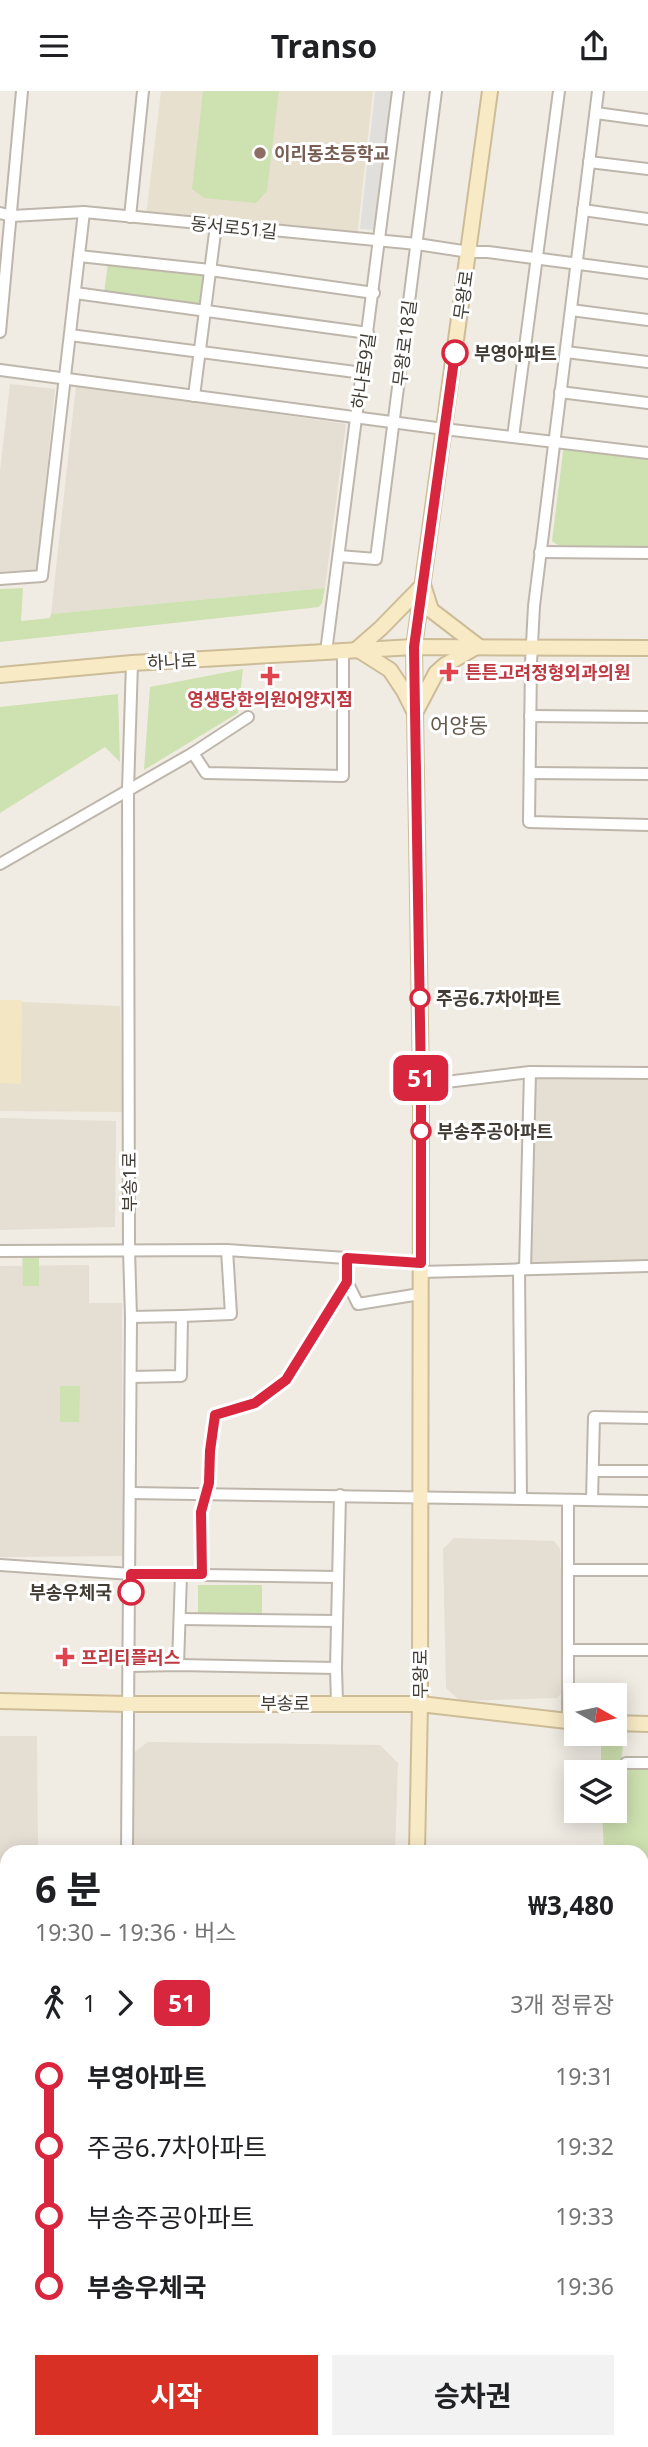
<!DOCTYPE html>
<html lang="ko">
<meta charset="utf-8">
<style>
body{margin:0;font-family:"Noto Sans","Noto Sans KR",sans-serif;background:#f2f2f2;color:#202124;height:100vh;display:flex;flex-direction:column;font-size:26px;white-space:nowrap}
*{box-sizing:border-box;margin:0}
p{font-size:23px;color:#757577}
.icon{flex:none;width:38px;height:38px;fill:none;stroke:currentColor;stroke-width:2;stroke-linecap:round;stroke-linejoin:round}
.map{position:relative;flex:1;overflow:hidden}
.details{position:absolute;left:0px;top:1754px;width:649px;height:604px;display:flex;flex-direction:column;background:#fff;border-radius:21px 21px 0 0;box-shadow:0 4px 18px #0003}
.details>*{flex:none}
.badge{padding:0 14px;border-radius:10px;font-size:24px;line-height:46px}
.needle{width:46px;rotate:99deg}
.tools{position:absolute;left:564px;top:1592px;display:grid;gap:14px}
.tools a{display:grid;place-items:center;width:63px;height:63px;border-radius:0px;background:#fff;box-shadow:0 4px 18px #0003;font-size:35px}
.map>.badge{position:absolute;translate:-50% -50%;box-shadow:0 0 0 4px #fff}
.legs{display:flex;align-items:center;gap:10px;height:77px;padding:0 35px;font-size:23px}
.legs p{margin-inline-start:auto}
.overview{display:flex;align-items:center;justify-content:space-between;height:119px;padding:0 35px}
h1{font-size:38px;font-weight:700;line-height:52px}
.cta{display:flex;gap:14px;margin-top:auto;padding:14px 35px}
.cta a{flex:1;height:80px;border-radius:0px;background:#d93025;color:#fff;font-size:28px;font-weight:700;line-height:80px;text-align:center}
.cta a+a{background:#f2f2f2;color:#202124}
ul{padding:0 35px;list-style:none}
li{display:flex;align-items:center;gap:24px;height:70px;font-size:26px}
li i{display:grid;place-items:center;width:10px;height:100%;margin:0 9px;background:currentColor}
li i::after{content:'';width:18px;height:18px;margin:-9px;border:5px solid;border-radius:50%;background:#fff}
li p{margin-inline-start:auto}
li:first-child i{background:linear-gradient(#0000 50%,currentColor 0)}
li:last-child i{background:linear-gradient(currentColor 50%,#0000 0)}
header{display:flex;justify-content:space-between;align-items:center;height:91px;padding:0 35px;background:#fff;font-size:32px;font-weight:700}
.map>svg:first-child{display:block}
.residential{fill:#e4ded3}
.education{fill:#e8e0cf}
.green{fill:#cee1b0}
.sand{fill:#f2e6c3}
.parking{fill:#e1dfdc}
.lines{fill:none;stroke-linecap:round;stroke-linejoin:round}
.street-casing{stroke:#beb6ab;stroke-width:14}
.secondary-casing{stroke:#ccbc97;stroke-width:18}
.street{stroke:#fff;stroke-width:10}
.secondary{stroke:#f9eac6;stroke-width:14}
.line-1-casing{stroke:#fff;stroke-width:16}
.line-1{stroke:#d7263d;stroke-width:10}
.education-dot{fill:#8d6e63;stroke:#fff;stroke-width:2.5}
.stop-1-dot{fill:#fff;stroke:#d7263d;stroke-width:3.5}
.health-dot{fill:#e0444e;stroke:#fff;stroke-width:2.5}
.labels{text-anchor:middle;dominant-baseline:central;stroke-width:6;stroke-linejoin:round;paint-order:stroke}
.education-label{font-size:18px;font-weight:bold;fill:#785e54;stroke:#fff;text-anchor:start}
.street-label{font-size:18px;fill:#423c35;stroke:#fff}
.stop-label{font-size:18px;font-weight:bold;fill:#423c35;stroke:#fff;text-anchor:start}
.health-label{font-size:18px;font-weight:bold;fill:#be3a42;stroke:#fff;text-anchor:start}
.quarter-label{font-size:21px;fill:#64594d;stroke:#fff}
</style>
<header><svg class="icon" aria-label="menu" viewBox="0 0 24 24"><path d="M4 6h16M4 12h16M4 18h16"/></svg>Transo<svg class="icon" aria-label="share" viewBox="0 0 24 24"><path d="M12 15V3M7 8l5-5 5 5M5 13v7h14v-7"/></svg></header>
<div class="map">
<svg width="648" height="2356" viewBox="0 0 648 2356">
<rect width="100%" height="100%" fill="#f0ece4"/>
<!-- residential -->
<g class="residential">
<path d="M10,293L55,298L37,478L0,481V380Z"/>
<path d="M76,294L346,333L325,497L51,523Z"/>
<path d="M530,981L648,982V1172H532Z"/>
<path d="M0,1027L116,1030L115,1136L0,1139Z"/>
<path d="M89,1174V1212H122L123,1465L0,1466V1175Z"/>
<path d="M454,1447L554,1450L560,1458L565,1598L557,1607L460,1610L446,1597L443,1458Z"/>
<path d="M0,1645H37L38,1760H7V1844H0Z"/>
<path d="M148,1651L380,1654L398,1672L395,1760H132L133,1662Z"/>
<rect x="0" y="1849" width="7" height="139"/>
<path d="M7,2005V2174H0V2006Z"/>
<rect x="642" y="2033" width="6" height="176"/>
<path d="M0,2208H7V2302L0,2301Z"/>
</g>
<!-- education -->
<g class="education">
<path d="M161,0H373L357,147L146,125Z"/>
<path d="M0,910L120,915L123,1021L0,1020Z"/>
</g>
<!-- green -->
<g class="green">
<path d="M203,0H279L267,100L256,112L204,107L192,98Z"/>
<path d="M108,171L204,183L199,216L104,203Z"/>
<path d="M564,353L648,364V458L558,454L552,450Z"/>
<path d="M23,497L21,530L50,527L51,523L325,497L322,512L319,516L0,551V498Z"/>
<path d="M243,578L238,622L144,679L150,596Z"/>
<path d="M118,603L120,671L105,656L0,722V616Z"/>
<path d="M22,1160H39V1195H23Z"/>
<path d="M60,1295H80L79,1331H60Z"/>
<path d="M198,1494H262V1523L198,1524Z"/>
<path d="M618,1652L623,1656L620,1677L648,1678V1821H642V1760H604L602,1720H614V1682H601V1653Z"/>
</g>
<!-- sand -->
<path class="sand" d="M0,909H22L21,993L0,992Z"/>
<!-- parking -->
<path class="parking" d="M375,0H397L382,139L360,138Z"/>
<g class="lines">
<defs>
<g id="street">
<path d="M598,0L534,515L531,572L529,731L648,734"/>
<path d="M596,22L648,29"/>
<path d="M589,71L648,78"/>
<path d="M583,119L648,128"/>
<path d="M0,122L12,125L84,121L417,153L469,161H488L648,182"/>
<path d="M130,126L143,0"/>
<path d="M79,165L210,179L374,202"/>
<path d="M75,202L368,242"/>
<path d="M571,219L648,229"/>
<path d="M0,241L22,0"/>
<path d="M70,244L363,282"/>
<path d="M566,261L648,271"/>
<path d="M0,279L444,338L648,362"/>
<path d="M560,301L648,312"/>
<path d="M194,305L216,134"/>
<path d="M513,346L559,0"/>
<path d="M540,461L648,462"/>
<path d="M339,465L376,468L436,0"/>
<path d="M0,488L42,485L84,121"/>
<path d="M326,561L398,0"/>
<path d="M530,625L648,626"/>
<path d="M193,662L206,682L343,685V560"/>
<path d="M530,682L648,683"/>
<path d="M0,773L193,662L248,626"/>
<path d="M421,994L530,981L648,982"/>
<path d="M0,1160L227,1159L420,1172"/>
<path d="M519,1178L521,1407"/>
<path d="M525,1178L530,981"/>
<path d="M420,1181L648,1175"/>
<path d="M347,1191L358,1213L420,1203"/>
<path d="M182,1225L231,1223L227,1159"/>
<path d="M131,1286L181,1285L182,1225L131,1226"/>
<path d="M593,1380H648"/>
<path d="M131,1402L648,1410"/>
<path d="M592,1409L594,1326L648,1327"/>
<path d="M568,1410V1631"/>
<path d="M0,1474L131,1483L338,1486"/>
<path d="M569,1479H648"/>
<path d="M202,1483L201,1421L209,1392L210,1360L215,1324L255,1312L286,1289L347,1191V1167"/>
<path d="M180,1528L337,1530"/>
<path d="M569,1559H648"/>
<path d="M178,1574L181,1483"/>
<path d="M130,1575L178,1574L336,1577"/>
<path d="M337,1612L336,1577L340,1404"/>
<path d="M626,1672H648"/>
<path d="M127,1760L131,1226L129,1159L128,699L132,572"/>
<path d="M642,1826H648"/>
<path d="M642,1961H648"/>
<path d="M0,1992H7"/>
<path d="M642,2018H648"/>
<path d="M122,2356V2350"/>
<path d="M285,2356L289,2350"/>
</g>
<g id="secondary">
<path d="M423,494L431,519L478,555L445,574L436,582L415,622L404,600L390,579L357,558L381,537Z"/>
<path d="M0,584L132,572L414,556L648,557"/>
<path d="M0,1610L128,1613H420L576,1631"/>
<path d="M614,1632L648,1633"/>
<path d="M417,1760L420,1613L421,994L414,556L490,0"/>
<path d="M408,2356V2350"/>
</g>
</defs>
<!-- street casing -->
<use href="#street" class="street-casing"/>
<!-- secondary casing -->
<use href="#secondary" class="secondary-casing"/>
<!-- street -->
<use href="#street" class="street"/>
<!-- secondary -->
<use href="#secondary" class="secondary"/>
</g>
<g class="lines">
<defs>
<path id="line-1" d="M131,1501V1483H202L201,1421L209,1392L210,1360L215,1324L255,1312L286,1289L347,1191V1167L421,1172V994L414,556L455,262"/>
</defs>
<!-- line-1 casing -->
<use href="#line-1" class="line-1-casing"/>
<!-- line-1 -->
<use href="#line-1" class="line-1"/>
</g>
<!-- markers -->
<circle class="education-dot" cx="260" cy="62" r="7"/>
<g class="stop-1-dot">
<circle cx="455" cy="262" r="12"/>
<circle cx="420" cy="907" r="9"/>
<circle cx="421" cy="1040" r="9"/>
<circle cx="131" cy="1501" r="12"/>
</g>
<g class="health-dot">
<path d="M445.5 570.5h7v7h7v7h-7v7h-7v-7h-7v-7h7z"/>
<path d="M266.5 574.5h7v7h7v7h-7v7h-7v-7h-7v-7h7z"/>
<path d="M61.5 1555.5h7v7h7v7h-7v7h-7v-7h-7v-7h7z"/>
</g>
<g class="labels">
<!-- education labels -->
<g class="education-label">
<text x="274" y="62">이리동초등학교</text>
</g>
<!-- street labels -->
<g class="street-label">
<text transform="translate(234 136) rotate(6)">동서로51길</text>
<text transform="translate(463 204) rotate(-82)">무왕로</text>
<text transform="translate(404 252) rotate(-83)">무왕로18길</text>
<text transform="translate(363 280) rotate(-82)">하나로9길</text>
<text transform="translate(172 570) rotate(-3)">하나로</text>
<text transform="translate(129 1091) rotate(-90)">부송1로</text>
<text transform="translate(420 1583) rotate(-90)">무왕로</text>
<text x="285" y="1612">부송로</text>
</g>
<!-- stop labels -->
<g class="stop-label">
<text x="474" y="262">부영아파트</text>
<text x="436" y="907">주공6.7차아파트</text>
<text x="437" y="1040">부송주공아파트</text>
<text x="112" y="1501" text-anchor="end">부송우체국</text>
</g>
<!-- health labels -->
<g class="health-label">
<text x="465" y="581">튼튼고려정형외과의원</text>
<text x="270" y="608" text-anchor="middle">영생당한의원어양지점</text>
<text x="81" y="1566">프리티플러스</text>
</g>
<!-- quarter labels -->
<g class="quarter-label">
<text x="459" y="634">어양동</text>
</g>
</g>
</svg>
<div class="tools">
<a><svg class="needle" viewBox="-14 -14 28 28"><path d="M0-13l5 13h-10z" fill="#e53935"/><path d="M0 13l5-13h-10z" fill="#757577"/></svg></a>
<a><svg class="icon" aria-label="layers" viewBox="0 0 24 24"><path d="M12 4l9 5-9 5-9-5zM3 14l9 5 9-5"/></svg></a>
</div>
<b class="badge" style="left:421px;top:987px;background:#d7263d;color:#fff">51</b>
<section class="details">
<div class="overview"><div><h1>6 분</h1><p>19:30 – 19:36 · 버스</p></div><b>₩3,480</b></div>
<div class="legs"><svg class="icon" aria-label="walk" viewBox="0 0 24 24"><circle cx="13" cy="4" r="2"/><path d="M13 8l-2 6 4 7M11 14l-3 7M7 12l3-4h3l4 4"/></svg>1<svg class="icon" aria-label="forward" viewBox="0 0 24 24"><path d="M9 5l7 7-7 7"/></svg><b class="badge" style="background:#d7263d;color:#fff">51</b><p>3개 정류장</p></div>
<ul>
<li><i style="color:#d7263d"></i><b>부영아파트</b><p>19:31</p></li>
<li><i style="color:#d7263d"></i><span>주공6.7차아파트</span><p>19:32</p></li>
<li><i style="color:#d7263d"></i><span>부송주공아파트</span><p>19:33</p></li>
<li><i style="color:#d7263d"></i><b>부송우체국</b><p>19:36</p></li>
</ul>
<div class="cta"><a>시작</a><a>승차권</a></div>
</section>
</div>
